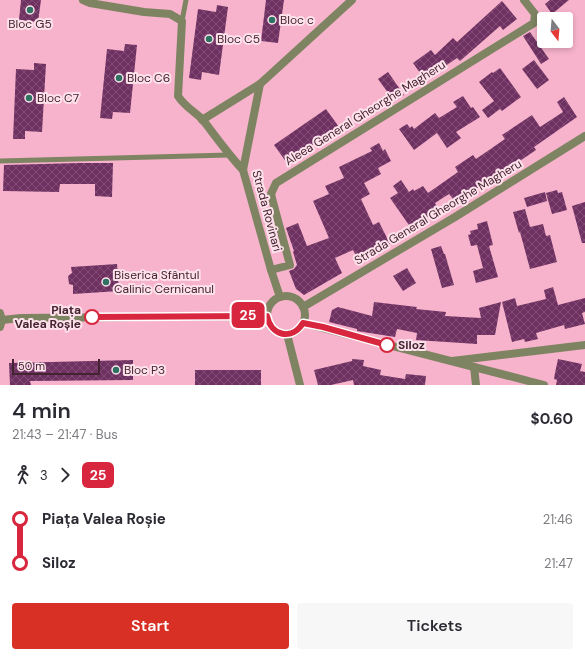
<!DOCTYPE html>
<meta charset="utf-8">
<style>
body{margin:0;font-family:"DM Sans",sans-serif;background:#f7f7f7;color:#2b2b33;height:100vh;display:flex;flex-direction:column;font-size:15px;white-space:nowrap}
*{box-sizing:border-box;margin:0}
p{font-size:13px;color:#7c7c81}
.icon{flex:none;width:22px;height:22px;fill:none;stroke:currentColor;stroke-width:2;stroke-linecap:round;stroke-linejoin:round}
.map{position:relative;height:385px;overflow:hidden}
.sheet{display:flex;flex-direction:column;background:#fff;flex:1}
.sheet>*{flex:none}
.badge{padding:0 8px;border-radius:6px;font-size:14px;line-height:26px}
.needle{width:26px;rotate:164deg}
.controls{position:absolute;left:537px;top:12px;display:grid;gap:8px}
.controls a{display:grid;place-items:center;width:36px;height:36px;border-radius:4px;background:#fff;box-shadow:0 2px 6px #0003;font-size:20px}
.scale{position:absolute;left:12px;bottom:10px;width:88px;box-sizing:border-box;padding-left:4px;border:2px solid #452431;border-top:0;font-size:11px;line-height:14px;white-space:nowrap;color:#452431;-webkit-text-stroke:3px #fee2eb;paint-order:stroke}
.map>.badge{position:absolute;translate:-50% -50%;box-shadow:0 0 0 2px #fff}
.legs{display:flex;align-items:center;gap:6px;height:44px;padding:0 12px;font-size:13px}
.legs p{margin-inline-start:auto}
.head{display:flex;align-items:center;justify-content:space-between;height:68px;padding:0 12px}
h1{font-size:22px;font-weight:600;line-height:30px}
.cta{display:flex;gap:8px;margin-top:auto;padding:8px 12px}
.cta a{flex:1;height:46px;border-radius:4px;background:#d93025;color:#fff;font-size:16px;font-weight:600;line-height:46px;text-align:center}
.cta a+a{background:#f7f7f7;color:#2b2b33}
ul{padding:0 12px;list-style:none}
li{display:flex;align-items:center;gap:14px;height:44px;font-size:15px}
li i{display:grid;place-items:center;width:6px;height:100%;margin:0 5px;background:currentColor}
li i::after{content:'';width:10px;height:10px;margin:-5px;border:3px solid;border-radius:50%;background:#fff}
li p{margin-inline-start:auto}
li:first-child i{background:linear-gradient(#0000 50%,currentColor 0)}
li:last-child i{background:linear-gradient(currentColor 50%,#0000 0)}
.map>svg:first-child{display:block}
.building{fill:url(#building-cross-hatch)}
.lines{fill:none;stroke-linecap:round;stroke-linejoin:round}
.service{stroke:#7e8462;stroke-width:5}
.minor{stroke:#7e8462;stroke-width:8}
.tertiary{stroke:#7e8462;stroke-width:8}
.line-1-casing{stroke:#fff;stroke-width:9}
.line-1{stroke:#d7263d;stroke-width:6}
.poi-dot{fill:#2f7162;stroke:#fee2eb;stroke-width:1.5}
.stop-1-dot{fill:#fff;stroke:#d7263d;stroke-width:2}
.labels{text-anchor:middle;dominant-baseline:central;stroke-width:4;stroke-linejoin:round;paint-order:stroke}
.poi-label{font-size:12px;fill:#452431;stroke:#fee2eb;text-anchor:start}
.street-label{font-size:12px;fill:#452431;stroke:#fee2eb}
.stop-label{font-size:12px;font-weight:bold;fill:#452431;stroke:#fee2eb;text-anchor:end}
</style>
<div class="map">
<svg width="585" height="385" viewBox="0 0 585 385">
<defs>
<pattern id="building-cross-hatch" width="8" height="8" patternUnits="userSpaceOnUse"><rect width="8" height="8" fill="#6f3162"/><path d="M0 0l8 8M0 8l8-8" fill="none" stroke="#814d75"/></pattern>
</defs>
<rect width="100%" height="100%" fill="#f8b3cc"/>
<!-- building -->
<g class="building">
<path d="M21,0H41L38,22L19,20Z"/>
<path d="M266,0H284L278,43L261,41Z"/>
<path d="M550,0H569L552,14L545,4Z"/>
<path d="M502,1L517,19L503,30L500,26L460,61L457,58L425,80L413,63L431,50L435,55L453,38L457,42Z"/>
<path d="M217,5L228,7L219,75L202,72L201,80L189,78L198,9L216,12Z"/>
<path d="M530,32L549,59L541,64L523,36Z"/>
<path d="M125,44L137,45L130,113L113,112L112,119L100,118L107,49L124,51Z"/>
<path d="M534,60L549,80L537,89L522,69Z"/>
<path d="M34,63L46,64L42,132L25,131V139H13L16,69L34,70Z"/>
<path d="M500,68L521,97L502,111L500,109L488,118L482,110L494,101L479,82L492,72L493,73Z"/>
<path d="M388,72L404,95L394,101L378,79Z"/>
<path d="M463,96L471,108L473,107L480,117L456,132L461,138L447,148L437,133L414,150L399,129L407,124L410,128L412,126L414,129L435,113L439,118L457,107L453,102Z"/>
<path d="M564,97L577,117L534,147L536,150L492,180L491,179L464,197L463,194L454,200L449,194L435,203L439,210L411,228L390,198L398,193L393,186L401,180L409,192L413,189L414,191L423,186L428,193L458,172L455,167L473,155L476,159L505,139L502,135L532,115L540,127L563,112L557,102Z"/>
<path d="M326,109L339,127L287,163L274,145Z"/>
<path d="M379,143L383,151L385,149L391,161L378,168L381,174L364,183L370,194L361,199L373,225L379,222L390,244L359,261L353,250L335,258L342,273L304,295L296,289L289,271L294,269L297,265L293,252L294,251L286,228L298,223L307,246L329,238L313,201L329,194L325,186L344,178L339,167L372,151L370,148Z"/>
<path d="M80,163H113L112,197L95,196V184H60L59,192L3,191L4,165Z"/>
<path d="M557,190L558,193L562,192L567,210L552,214L546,193Z"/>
<path d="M545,192L547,201L527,207L524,198Z"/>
<path d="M585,202V243H582L572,206Z"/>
<path d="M525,209L530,227L543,224L546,236L550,235L557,262L530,269L520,232L519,233L513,212Z"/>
<path d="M487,221L493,245L489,246L498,277L476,283L473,271L483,268L477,245L471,246L468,235L471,234L470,231L478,229L477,224Z"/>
<path d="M441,246L444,254H445L454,285L442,288L431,249Z"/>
<path d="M117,264L119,291L73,294V285L69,284L68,276L72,273L71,267Z"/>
<path d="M407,268L416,283L403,291L393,276Z"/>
<path d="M553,287L558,305L585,298V312L582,313L585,324L565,329L564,325L536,333L538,339L525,342L524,339L512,342L502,302L515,298L517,306L546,299L544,290Z"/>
<path d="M374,302L417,307L416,309L446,312L445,316L481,318L479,308L501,302L495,335H477V344L416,340L417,333L397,329L395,337L357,331V329L329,322L332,310L338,307L372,316Z"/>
<path d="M352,359L364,360L363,366L381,370L380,375L405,379L406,374L426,376L425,385H354L353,380L331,385H318L314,370L352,361Z"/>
<path d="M558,359L582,364L580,371L585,372V385H556L557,380L554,379L555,373Z"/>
<path d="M133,360V380L30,381L31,385H10L9,363Z"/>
<rect x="195" y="370" width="66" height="15"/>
</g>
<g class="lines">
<!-- service -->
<g class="service">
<path d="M182,21L186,0"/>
<path d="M0,161L229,155"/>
</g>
<!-- minor -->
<g class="minor">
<path d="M83,0L90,3L144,12L170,14L182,21L178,96C184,106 195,112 203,120C216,137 228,154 243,170"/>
<path d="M202,120L260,84"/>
<path d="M271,270L290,265L273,202L271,194L276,183L534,23L535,14L524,0"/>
<path d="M452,361L585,345"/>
<path d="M474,367L476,385"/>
</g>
<!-- tertiary -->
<g class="tertiary">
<circle cx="286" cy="315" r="19"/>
<path d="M280,297L271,270L243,170L260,84L352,0"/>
<path d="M303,307L455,217L585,136"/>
<path d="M0,313L2,320L0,327"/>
<path d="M2,320L21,318L267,316"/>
<path d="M303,323L544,385"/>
<path d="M287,334L300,385"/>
</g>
</g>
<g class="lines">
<defs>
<path id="line-1" d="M92,317L267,316C271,336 292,341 303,323L323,327L387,345"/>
</defs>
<!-- line-1 casing -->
<use href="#line-1" class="line-1-casing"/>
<!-- line-1 -->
<use href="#line-1" class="line-1"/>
</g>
<!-- markers -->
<g class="poi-dot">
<circle cx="30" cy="10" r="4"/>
<circle cx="272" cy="20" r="4"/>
<circle cx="209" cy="39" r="4"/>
<circle cx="119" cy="78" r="4"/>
<circle cx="29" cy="98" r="4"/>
<circle cx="106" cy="282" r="4"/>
<circle cx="116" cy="370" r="4"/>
</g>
<g class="stop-1-dot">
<circle cx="92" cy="317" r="7"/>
<circle cx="387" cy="345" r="7"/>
</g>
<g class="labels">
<!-- poi labels -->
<g class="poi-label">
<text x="280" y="20">Bloc c</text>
<text x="30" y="24" text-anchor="middle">Bloc G5</text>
<text x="217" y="39">Bloc C5</text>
<text x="127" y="78">Bloc C6</text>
<text x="37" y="98">Bloc C7</text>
<text x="114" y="275">Biserica Sfântul<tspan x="114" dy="14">Calinic Cernicanul</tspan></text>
<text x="124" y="370">Bloc P3</text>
</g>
<!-- street labels -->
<g class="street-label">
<text transform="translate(365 113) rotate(-32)">Aleea General Gheorghe Magheru</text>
<text transform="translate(267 211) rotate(75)">Strada Rovinari</text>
<text transform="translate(438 212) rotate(-31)">Strada General Gheorghe Magheru</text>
</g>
<!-- stop labels -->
<g class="stop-label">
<text x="81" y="310">Piața<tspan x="81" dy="14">Valea Roșie</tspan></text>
<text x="398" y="345" text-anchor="start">Siloz</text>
</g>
</g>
</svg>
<div class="controls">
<a><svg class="needle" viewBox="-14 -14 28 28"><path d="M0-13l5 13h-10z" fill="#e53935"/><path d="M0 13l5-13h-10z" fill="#7c7c81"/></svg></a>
</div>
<div class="scale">50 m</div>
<b class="badge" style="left:248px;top:315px;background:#d7263d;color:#fff">25</b>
</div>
<section class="sheet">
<div class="head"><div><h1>4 min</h1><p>21:43 – 21:47 · Bus</p></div><b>$0.60</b></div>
<div class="legs"><svg class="icon" aria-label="walk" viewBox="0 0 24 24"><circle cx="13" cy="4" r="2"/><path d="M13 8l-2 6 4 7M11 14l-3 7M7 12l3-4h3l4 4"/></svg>3<svg class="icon" aria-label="forward" viewBox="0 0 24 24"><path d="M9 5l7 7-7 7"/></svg><b class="badge" style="background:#d7263d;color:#fff">25</b></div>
<ul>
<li><i style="color:#d7263d"></i><b>Piața Valea Roșie</b><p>21:46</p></li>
<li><i style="color:#d7263d"></i><b>Siloz</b><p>21:47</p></li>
</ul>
<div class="cta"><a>Start</a><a>Tickets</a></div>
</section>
